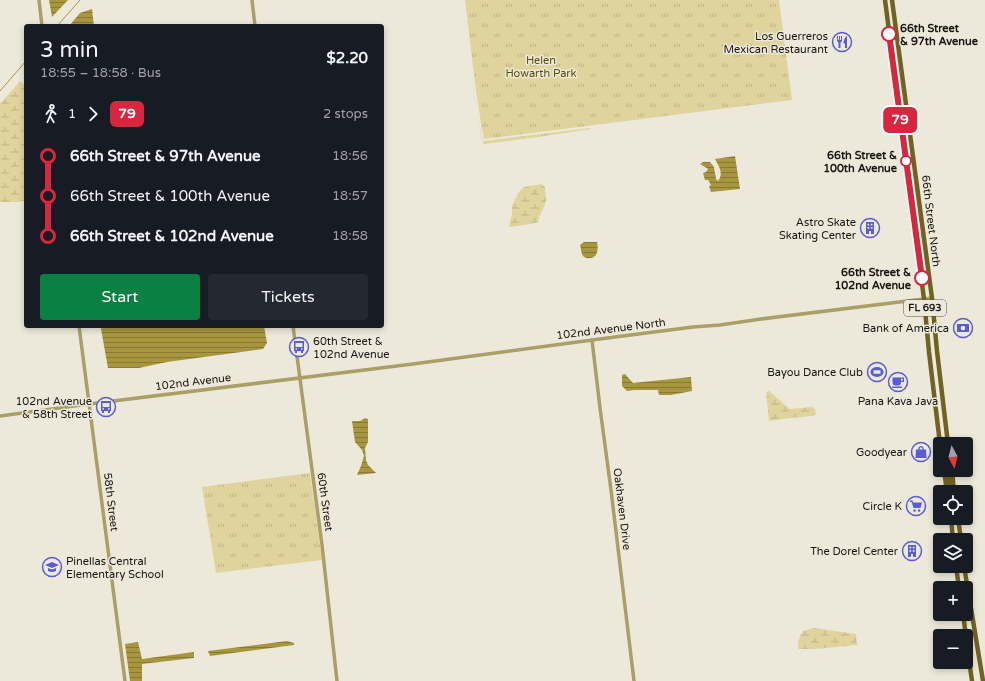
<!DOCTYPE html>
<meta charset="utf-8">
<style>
body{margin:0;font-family:"Varela Round",sans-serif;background:#242831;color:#f1f3f6;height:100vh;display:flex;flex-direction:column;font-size:15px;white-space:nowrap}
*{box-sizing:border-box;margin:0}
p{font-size:13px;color:#9ea1a6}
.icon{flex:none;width:22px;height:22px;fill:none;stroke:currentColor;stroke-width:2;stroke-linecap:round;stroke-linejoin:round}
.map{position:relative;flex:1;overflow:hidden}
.drawer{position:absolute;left:24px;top:24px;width:360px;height:304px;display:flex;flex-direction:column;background:#171b24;border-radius:4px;box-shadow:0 2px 6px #0003}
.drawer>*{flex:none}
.badge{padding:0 8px;border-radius:6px;font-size:14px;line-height:26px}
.needle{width:26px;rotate:173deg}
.buttons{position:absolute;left:933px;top:437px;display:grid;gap:8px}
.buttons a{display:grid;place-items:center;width:40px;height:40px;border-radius:4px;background:#171b24;box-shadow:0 2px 6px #0003;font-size:20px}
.map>.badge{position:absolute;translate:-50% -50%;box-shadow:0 0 0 2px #fff}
.legs{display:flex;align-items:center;gap:6px;height:44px;padding:0 16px;font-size:13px}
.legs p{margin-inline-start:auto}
.overview{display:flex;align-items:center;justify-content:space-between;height:68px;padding:0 16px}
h1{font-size:22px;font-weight:600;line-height:30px}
.cta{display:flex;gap:8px;margin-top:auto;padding:8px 16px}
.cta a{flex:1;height:46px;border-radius:4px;background:#0b8043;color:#fff;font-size:16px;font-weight:600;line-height:46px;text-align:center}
.cta a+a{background:#242831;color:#f1f3f6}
ul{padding:0 16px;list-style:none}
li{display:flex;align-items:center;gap:14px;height:40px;font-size:15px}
li i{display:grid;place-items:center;width:6px;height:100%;margin:0 5px;background:currentColor}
li i::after{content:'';width:10px;height:10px;margin:-5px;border:3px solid;border-radius:50%;background:#171b24}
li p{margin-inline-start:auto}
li:first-child i{background:linear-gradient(#0000 50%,currentColor 0)}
li:last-child i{background:linear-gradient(currentColor 50%,#0000 0)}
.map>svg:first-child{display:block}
.wetland{fill:url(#wetland-marsh)}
.park{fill:url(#park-tufts)}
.water{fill:url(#water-rules)}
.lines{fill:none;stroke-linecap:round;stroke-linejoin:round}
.stream{stroke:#a8963f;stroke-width:1}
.tertiary{stroke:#ab9f67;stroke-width:3.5}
.primary{stroke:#706220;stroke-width:4.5}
.line-1-casing{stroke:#fff;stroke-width:9}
.line-1{stroke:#d7263d;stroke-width:6}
.stop-1-dot{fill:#fff;stroke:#d7263d;stroke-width:2}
.labels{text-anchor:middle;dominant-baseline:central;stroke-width:3;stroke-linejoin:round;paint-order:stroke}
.shield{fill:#ece9da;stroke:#57554d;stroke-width:1}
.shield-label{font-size:10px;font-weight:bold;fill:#171611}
.stop-label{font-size:11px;font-weight:bold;fill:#171611;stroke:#ece9da;text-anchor:end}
.poi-label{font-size:11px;fill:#171611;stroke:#ece9da;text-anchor:end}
.park-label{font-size:11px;fill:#594c05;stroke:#ece9da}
.street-label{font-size:11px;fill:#171611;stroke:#ece9da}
</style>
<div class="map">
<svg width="985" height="681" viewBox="0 0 985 681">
<defs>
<pattern id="wetland-marsh" width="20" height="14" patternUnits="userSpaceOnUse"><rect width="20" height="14" fill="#e0d49d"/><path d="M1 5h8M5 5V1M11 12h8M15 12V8" fill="none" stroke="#bfb586"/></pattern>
<pattern id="park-tufts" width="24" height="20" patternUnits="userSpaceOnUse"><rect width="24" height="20" fill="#e0d49d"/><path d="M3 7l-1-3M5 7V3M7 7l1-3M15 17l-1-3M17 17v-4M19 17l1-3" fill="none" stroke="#bfb586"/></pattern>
<pattern id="water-rules" width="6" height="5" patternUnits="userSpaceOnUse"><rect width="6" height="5" fill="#a8963f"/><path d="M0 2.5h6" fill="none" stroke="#887933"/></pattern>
</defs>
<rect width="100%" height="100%" fill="#ece9da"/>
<!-- wetland -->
<g class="wetland">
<path d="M20,81L25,85L24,102L26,114V200L20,202H0V104Z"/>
<path d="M542,184L545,187C545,191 546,196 546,200C545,208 539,214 538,222L531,224L509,227L512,214V206L515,199L520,191L524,187Z"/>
<path d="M769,391L790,409L812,407L815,409L816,414L813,416L790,418L769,421L766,392Z"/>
<path d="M814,628L856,634L857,645L815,649H798C798,641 799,637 803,631Z"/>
</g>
<!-- park -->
<g class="park">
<path d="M465,0H779L792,100L484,139C475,93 471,47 465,0Z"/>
<path d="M471,69L476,108L482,140L484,141L590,128L591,129L538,137L484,144L483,142L475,103Z"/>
<path d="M310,473L322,560L216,573L202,487Z"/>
</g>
<!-- water -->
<g class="water">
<path d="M49,0H68L52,17Z"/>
<path d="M92,9L94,26H69L80,13Z"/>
<path d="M735,156L740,189L711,192L709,186L711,185L708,180H705L703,173L706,172L708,169L700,164L703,162H710L714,167C714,171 716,175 716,179L718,181C724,174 719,166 715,159Z"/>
<path d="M584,242H597C598,246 598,251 596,255C593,259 584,260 582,254C581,252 581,247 580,245Z"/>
<path d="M103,326H264L267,343L263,349L167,362L139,368H108L101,329Z"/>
<path d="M625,374L633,383L691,377L692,391L671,395H659L658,390H634L627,391L622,386V375Z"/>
<path d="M365,418L368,419V442L365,448L366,460L368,465L376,473L357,475L361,466L364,456L362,450L355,442L352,421H360Z"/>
<path d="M287,641L294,643V645L210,656L208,651Z"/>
<path d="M138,642L142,659L194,652V658L142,664V681H130L125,644Z"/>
</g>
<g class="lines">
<!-- stream -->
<g class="stream">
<path d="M57,26L80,0"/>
<path d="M0,91L26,61"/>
</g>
<!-- tertiary -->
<g class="tertiary">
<path d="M39,0L42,26"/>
<path d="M252,0L255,26"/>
<path d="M79,326L125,681"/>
<path d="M293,326L322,545L337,681"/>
<path d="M592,340L600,408L611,490L634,681"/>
<path d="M0,416L89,404L413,364L615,337L693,327L720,325L761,319L932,298"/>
</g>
<!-- primary -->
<g class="primary">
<path d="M885,0L924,299L929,352L940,444"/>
<path d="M892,0L932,298L937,351L948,444"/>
<path d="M944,470L947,492"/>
<path d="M945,470L948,473L950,492"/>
<path d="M952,470L954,492"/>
<path d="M951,518L953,540"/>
<path d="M958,518L961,540"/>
<path d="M956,566L959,588"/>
<path d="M964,566L983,681"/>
<path d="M963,614L966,636"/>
<path d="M966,639L972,681"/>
</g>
</g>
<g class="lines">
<defs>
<path id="line-1" d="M889,34L922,278"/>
</defs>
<!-- line-1 casing -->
<use href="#line-1" class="line-1-casing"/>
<!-- line-1 -->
<use href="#line-1" class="line-1"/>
</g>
<!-- icons -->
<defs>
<symbol id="restaurant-ring" viewBox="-11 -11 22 22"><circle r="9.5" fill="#ece9da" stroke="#5a5cd4" stroke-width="1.5"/><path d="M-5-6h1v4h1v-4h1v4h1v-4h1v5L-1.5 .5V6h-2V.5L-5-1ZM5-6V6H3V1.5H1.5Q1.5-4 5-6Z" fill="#5a5cd4"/></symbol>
<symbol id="building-ring" viewBox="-11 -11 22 22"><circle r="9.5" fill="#ece9da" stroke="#5a5cd4" stroke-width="1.5"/><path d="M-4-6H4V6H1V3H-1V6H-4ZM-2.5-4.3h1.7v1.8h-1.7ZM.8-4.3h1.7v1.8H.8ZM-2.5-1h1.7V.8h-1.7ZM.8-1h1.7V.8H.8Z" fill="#5a5cd4"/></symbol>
<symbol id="bank-ring" viewBox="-11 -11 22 22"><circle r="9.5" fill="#ece9da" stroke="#5a5cd4" stroke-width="1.5"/><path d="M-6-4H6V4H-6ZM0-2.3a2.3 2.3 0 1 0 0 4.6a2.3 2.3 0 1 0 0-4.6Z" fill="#5a5cd4"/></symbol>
<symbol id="bus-ring" viewBox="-11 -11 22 22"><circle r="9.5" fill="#ece9da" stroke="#5a5cd4" stroke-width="1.5"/><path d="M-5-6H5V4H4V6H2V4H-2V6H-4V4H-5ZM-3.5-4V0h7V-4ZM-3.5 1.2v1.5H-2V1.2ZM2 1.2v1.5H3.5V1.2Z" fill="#5a5cd4"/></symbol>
<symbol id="stadium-ring" viewBox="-11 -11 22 22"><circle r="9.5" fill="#ece9da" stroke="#5a5cd4" stroke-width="1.5"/><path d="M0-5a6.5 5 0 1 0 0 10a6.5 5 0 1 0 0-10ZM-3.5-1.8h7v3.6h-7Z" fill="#5a5cd4"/></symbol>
<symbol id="cafe-ring" viewBox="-11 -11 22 22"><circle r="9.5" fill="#ece9da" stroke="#5a5cd4" stroke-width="1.5"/><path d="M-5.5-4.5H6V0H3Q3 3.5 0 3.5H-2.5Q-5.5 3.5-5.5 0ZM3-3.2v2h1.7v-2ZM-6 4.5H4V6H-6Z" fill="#5a5cd4"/></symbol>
<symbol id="shop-ring" viewBox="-11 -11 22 22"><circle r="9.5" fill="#ece9da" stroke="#5a5cd4" stroke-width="1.5"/><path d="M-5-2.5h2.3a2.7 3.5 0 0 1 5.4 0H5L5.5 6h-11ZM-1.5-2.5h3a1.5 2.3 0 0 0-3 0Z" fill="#5a5cd4"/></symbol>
<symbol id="supermarket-ring" viewBox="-11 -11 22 22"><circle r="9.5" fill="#ece9da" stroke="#5a5cd4" stroke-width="1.5"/><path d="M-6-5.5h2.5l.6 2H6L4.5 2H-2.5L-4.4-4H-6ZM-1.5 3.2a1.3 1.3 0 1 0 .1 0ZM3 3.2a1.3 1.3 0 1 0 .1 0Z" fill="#5a5cd4"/></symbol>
<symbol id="school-ring" viewBox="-11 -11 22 22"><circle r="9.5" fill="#ece9da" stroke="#5a5cd4" stroke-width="1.5"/><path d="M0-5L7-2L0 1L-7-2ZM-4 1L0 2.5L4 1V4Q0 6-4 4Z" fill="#5a5cd4"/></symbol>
</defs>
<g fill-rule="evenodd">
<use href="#restaurant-ring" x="831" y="31" width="22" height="22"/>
<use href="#building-ring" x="859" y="217" width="22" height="22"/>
<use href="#bank-ring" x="952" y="317" width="22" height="22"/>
<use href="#bus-ring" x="288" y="336" width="22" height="22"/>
<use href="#stadium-ring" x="866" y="361" width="22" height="22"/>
<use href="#cafe-ring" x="887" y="371" width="22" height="22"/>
<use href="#bus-ring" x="95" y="396" width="22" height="22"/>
<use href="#shop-ring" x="910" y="441" width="22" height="22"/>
<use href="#supermarket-ring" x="905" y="495" width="22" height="22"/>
<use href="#building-ring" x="901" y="540" width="22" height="22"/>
<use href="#school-ring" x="41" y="556" width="22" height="22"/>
</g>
<!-- markers -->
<g class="stop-1-dot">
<circle cx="889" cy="34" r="7"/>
<circle cx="906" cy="161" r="5"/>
<circle cx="922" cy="278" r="7"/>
</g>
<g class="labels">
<!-- shield labels -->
<rect class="shield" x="904" y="300" width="42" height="16" rx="3"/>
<g class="shield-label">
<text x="925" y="308">FL 693</text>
</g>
<!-- stop labels -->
<g class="stop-label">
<text x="900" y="28" text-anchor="start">66th Street<tspan x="900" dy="13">&amp; 97th Avenue</tspan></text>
<text x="897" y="155">66th Street &amp;<tspan x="897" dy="13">100th Avenue</tspan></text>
<text x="911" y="272">66th Street &amp;<tspan x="911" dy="13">102nd Avenue</tspan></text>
</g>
<!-- poi labels -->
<g class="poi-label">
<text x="828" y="36">Los Guerreros<tspan x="828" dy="13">Mexican Restaurant</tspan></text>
<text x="856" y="222">Astro Skate<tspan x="856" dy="13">Skating Center</tspan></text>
<text x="949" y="328">Bank of America</text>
<text x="313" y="341" text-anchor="start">60th Street &amp;<tspan x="313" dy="13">102nd Avenue</tspan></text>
<text x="863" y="372">Bayou Dance Club</text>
<text x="92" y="401">102nd Avenue<tspan x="92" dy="13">&amp; 58th Street</tspan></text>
<text x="898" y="401" text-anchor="middle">Pana Kava Java</text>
<text x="907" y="452">Goodyear</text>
<text x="902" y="506">Circle K</text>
<text x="898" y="551">The Dorel Center</text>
<text x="66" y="561" text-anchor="start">Pinellas Central<tspan x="66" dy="13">Elementary School</tspan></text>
</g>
<!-- park labels -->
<g class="park-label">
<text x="541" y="60">Helen<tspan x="541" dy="13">Howarth Park</tspan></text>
</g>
<!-- street labels -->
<g class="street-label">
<text transform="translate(931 221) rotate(83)">66th Street North</text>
<text transform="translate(611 329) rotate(-7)">102nd Avenue North</text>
<text transform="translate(193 382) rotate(-7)">102nd Avenue</text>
<text transform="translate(111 502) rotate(83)">58th Street</text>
<text transform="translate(325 502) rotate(82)">60th Street</text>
<text transform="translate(622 509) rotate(83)">Oakhaven Drive</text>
</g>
</g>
</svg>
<div class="buttons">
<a><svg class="needle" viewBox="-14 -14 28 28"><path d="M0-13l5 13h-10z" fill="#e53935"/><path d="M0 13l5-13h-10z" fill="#9ea1a6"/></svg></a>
<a><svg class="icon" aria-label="locate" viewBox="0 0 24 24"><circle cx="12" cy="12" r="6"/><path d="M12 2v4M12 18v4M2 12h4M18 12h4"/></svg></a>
<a><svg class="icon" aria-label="layers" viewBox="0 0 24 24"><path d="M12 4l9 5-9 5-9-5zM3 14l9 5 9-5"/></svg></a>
<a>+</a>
<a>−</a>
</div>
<b class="badge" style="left:900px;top:120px;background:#d7263d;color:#fff">79</b>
<section class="drawer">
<div class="overview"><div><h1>3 min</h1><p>18:55 – 18:58 · Bus</p></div><b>$2.20</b></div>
<div class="legs"><svg class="icon" aria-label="walk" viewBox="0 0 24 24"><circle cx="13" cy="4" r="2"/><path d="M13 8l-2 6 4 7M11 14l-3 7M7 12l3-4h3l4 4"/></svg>1<svg class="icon" aria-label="forward" viewBox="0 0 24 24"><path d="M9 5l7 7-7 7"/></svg><b class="badge" style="background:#d7263d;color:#fff">79</b><p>2 stops</p></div>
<ul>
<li><i style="color:#d7263d"></i><b>66th Street &amp; 97th Avenue</b><p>18:56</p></li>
<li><i style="color:#d7263d"></i><span>66th Street &amp; 100th Avenue</span><p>18:57</p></li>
<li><i style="color:#d7263d"></i><b>66th Street &amp; 102nd Avenue</b><p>18:58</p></li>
</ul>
<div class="cta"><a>Start</a><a>Tickets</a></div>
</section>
</div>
